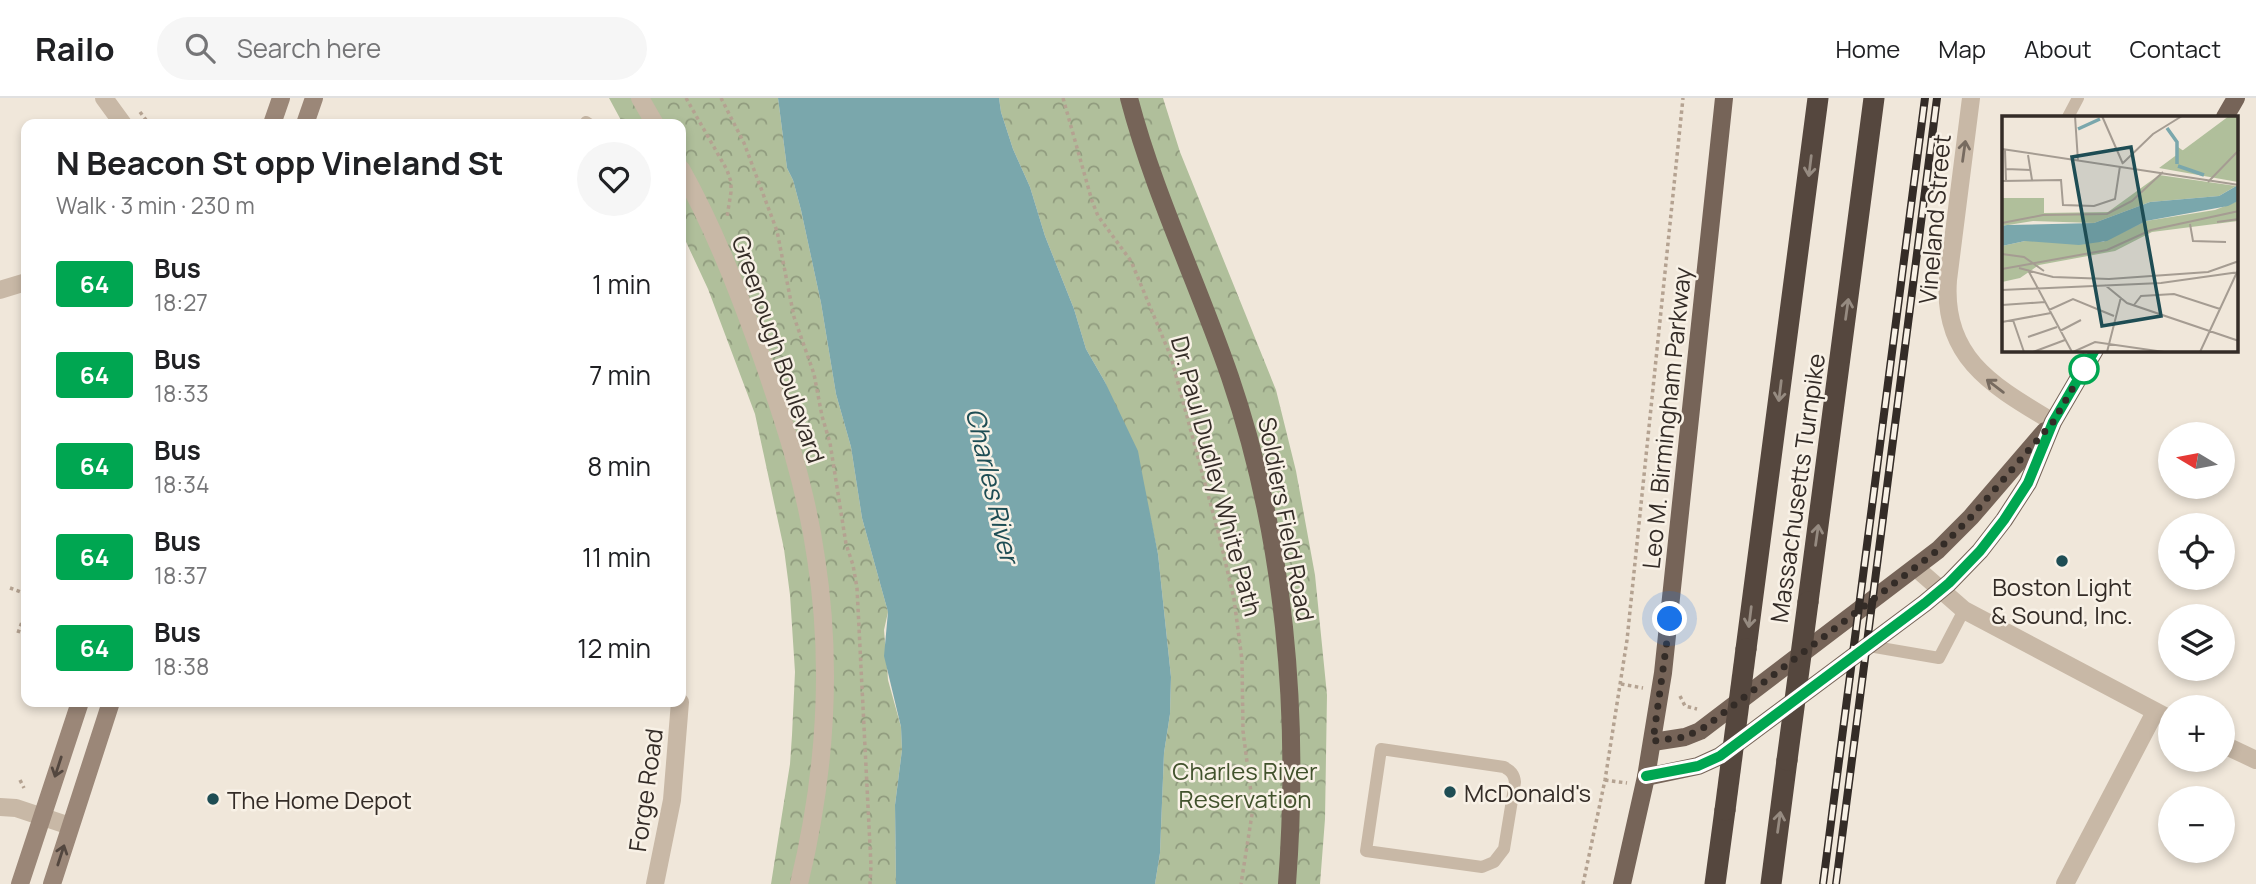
<!DOCTYPE html>
<meta charset="utf-8">
<style>
body{margin:0;font-family:Manrope,sans-serif;background:#f6f6f6;color:#202124;height:100vh;display:flex;flex-direction:column;font-size:26px;white-space:nowrap}
*{box-sizing:border-box;margin:0}
p{font-size:23px;color:#757577}
.icon{flex:none;width:38px;height:38px;fill:none;stroke:currentColor;stroke-width:2;stroke-linecap:round;stroke-linejoin:round}
.map{position:relative;flex:1;overflow:hidden}
.sheet{position:absolute;left:21px;top:21px;width:665px;height:588px;display:flex;flex-direction:column;background:#fff;border-radius:14px;box-shadow:0 4px 10px #0003}
.sheet>*{flex:none}
.badge{padding:0 14px;border-radius:5px;font-size:24px;line-height:46px}
.needle{width:46px;rotate:280deg}
.buttons{position:absolute;left:2158px;top:324px;display:grid;gap:14px}
.buttons a{display:grid;place-items:center;width:77px;height:77px;border-radius:50%;background:#fff;box-shadow:0 4px 10px #0003;font-size:35px}
.you{position:absolute;width:35px;height:35px;margin:-18px;border:5px solid #fff;border-radius:50%;background:#1a73e8;box-shadow:0 0 0 10px #1a73e833}
.map>.badge{position:absolute;translate:-50% -50%;box-shadow:0 0 0 4px #fff}
.round{display:grid;place-items:center;flex:none;width:74px;height:74px;border-radius:37px;background:#f6f6f6}
.overview{display:flex;align-items:center;justify-content:space-between;height:119px;padding:0 35px}
h1{font-size:33px;font-weight:700;line-height:52px}
ul{padding:0;list-style:none}
li{display:flex;align-items:center;gap:21px;height:91px;padding:0 35px}
li div{flex:1}
li b{display:block;font-size:26px}
li em{font-style:normal}
li .badge{min-width:77px;font-weight:700;text-align:center}
header{display:flex;align-items:center;gap:42px;box-sizing:border-box;height:98px;padding:0 35px;background:#fff;border-bottom:2px solid #e0e0e0}
header strong{font-size:33px}
nav{display:flex;gap:38px;margin-inline-start:auto;font-size:24px}
.search{width:490px;height:63px;background:#f6f6f6;display:flex;align-items:center;gap:18px;box-sizing:border-box;padding:0 24px;border-radius:38px;color:#757577;font-size:26px}
.map>svg:first-child{display:block}
.forest{fill:url(#forest-crowns)}
.water{fill:#7aa7ac}
.lines{fill:none;stroke-linecap:round;stroke-linejoin:round}
.path{stroke:#b4a291;stroke-width:3.5;stroke-dasharray:3.5 3.5;stroke-linecap:butt}
.service{stroke:#c8b8a6;stroke-width:12}
.minor{stroke:#c8b8a6;stroke-width:18}
.tertiary{stroke:#c8b8a6;stroke-width:18}
.secondary{stroke:#9b8778;stroke-width:18}
.primary{stroke:#766458;stroke-width:18}
.motorway{stroke:#55473e;stroke-width:21}
.rail-casing{stroke:#342c27;stroke-width:8}
.rail{stroke:#f8f1e6;stroke-width:5;stroke-dasharray:16;stroke-linecap:butt}
.motorway-bridge{stroke:#55473e;stroke-width:21}
.oneway{stroke:#776b60}
.oneway2{stroke:#968b81}
.oneway3{stroke:#53473f}
.line-casing{stroke:#fff;stroke-width:16}
.line{stroke:#00a651;stroke-width:10}
.walk{stroke:#342c27;stroke-width:7;stroke-dasharray:0 12.6}
.stop-dot{fill:#fff;stroke:#00a651;stroke-width:3.5}
.poi-dot{fill:#1e4d54;stroke:#f8f1e6;stroke-width:2.5}
.labels{text-anchor:middle;dominant-baseline:central;stroke-width:5;stroke-linejoin:round;paint-order:stroke}
.street-label{font-size:24px;fill:#342c27;stroke:#f8f1e6}
.poi-label{font-size:24px;fill:#342c27;stroke:#f8f1e6;text-anchor:start}
.park-label{font-size:24px;fill:#41522c;stroke:#f8f1e6}
.water-label{font-size:26px;font-style:italic;fill:#1e4d54;stroke:#f8f1e6}
.inset-river{fill:none;stroke:#7aa7ac;stroke-width:3.5}
.inset-road{fill:none;stroke:#a59c92;stroke-width:2}
.view{fill:#1e4d54;fill-opacity:0.15;stroke:#1e4d54;stroke-width:3.5}
.inset-edge{fill:none;stroke:#342c27;stroke-width:3.5}
</style>
<header>
<strong>Railo</strong>
<div class="search"><svg class="icon" aria-label="search" viewBox="0 0 24 24"><circle cx="10" cy="10" r="6"/><path d="M15 15l6 6"/></svg>Search here</div>
<nav><a>Home</a><a>Map</a><a>About</a><a>Contact</a></nav>
</header>
<div class="map">
<svg width="2256" height="786" viewBox="0 0 2256 786">
<defs>
<pattern id="forest-crowns" width="20" height="18" patternUnits="userSpaceOnUse" patternTransform="scale(1.75)"><rect width="20" height="18" fill="#b0bf9b"/><path d="M2 6a3 3 0 1 1 6 0M12 15a3 3 0 1 1 6 0" fill="none" stroke="#909b7e"/></pattern>
</defs>
<rect width="100%" height="100%" fill="#f0e7da"/>
<!-- forest -->
<g class="forest">
<path d="M609,0H778L787,70L793,82L801,112L821,205L836,296L851,349L862,420L888,514L884,532L888,582L901,629L902,652L895,707L896,786H771L790,666L792,637L795,574L790,497L784,451L755,316L708,191L681,133V26H623Z"/>
<path d="M999,0H1163L1180,54L1276,292L1296,373L1315,477L1327,597L1325,721L1320,786H1155L1160,755L1164,655L1170,616L1171,579L1158,456L1150,419L1105,284L1086,251L1074,211L1045,138L1030,89L1013,51L1001,14Z"/>
</g>
<!-- water -->
<path class="water" d="M778,0H999L1001,14L1013,51L1030,89L1045,138L1074,211L1086,251L1105,284L1138,353L1143,380L1158,456L1171,579L1170,616L1164,655L1160,755L1155,786H896L895,707L902,652L901,629L884,558L888,514L862,420L851,349L836,296L821,205L801,112L793,82L787,70Z"/>
<g class="lines">
<!-- path -->
<g class="path">
<path d="M686,0L727,72L731,84V94L727,119"/>
<path d="M721,0L744,45L777,133L794,219L814,276L822,318L830,345L846,446L853,467L857,490L871,768L870,786"/>
<path d="M1063,0L1092,103L1098,118L1131,163L1171,259L1220,441L1234,501L1242,562L1243,633L1253,710L1241,786"/>
<path d="M140,14L149,26"/>
<path d="M10,490L26,496"/>
<path d="M18,535L26,513"/>
<path d="M1621,586L1643,590"/>
<path d="M1680,598L1685,608L1697,611"/>
<path d="M20,682L24,690"/>
<path d="M1605,682L1627,685"/>
<path d="M1583,786L1605,682L1627,542L1683,0"/>
</g>
<!-- service -->
<g class="service">
<path d="M2068,19L2078,0"/>
<path d="M586,24L589,26"/>
<path d="M1869,548L1939,560L1964,512"/>
<path d="M1381,651L1504,669C1511,673 1514,676 1515,684L1504,751L1494,764L1482,769L1366,753Z"/>
</g>
<!-- minor -->
<g class="minor">
<path d="M1971,0L1948,182C1942,261 1995,289 2053,324"/>
<path d="M1916,470L1964,512L2170,621"/>
<path d="M2222,646L2256,662"/>
<path d="M0,709L16,710L70,728"/>
<path d="M655,786L672,702L680,604"/>
<path d="M2065,786L2155,614"/>
</g>
<!-- tertiary -->
<g class="tertiary">
<path d="M104,0L123,26"/>
<path d="M640,0L655,26"/>
<path d="M681,71C713,128 737,190 759,251C783,319 806,389 816,460C833,569 825,679 799,786"/>
<path d="M0,192L26,184"/>
</g>
<!-- secondary -->
<g class="secondary">
<path d="M272,26L281,0"/>
<path d="M305,26L314,0"/>
<path d="M20,786L80,604"/>
<path d="M52,786L111,604"/>
</g>
<!-- primary -->
<g class="primary">
<path d="M1129,0C1154,96 1198,185 1230,279C1285,440 1300,616 1287,786"/>
<path d="M2225,19L2236,0"/>
<path d="M1653,644L1685,639L1700,633L1938,452L1971,419L2045,333"/>
<path d="M1646,679L1698,668L1720,658L1925,505L1949,485L1980,453L2004,422L2028,385L2053,324L2095,252"/>
<path d="M1622,786L1646,679L1663,575L1724,0"/>
</g>
<!-- motorway -->
<g class="motorway">
<path d="M1808,504L1874,0"/>
<path d="M1746,551L1818,0"/>
<path d="M1715,786L1725,712"/>
<path d="M1771,786L1787,662"/>
</g>
<defs>
<g id="rail">
<path d="M1823,786L1925,0"/>
<path d="M1836,786L1937,0"/>
</g>
</defs>
<!-- rail casing -->
<use href="#rail" class="rail-casing"/>
<!-- rail -->
<use href="#rail" class="rail"/>
<!-- motorway-bridge -->
<g class="motorway-bridge">
<path d="M1787,662L1808,504"/>
<path d="M1725,712L1746,551"/>
</g>
</g>
<!-- one-way arrows -->
<defs><path id="oneway-shaft" d="M-6 0H5M1.5-3L5.5 0L1.5 3" fill="none" stroke-width="1.6" stroke-linecap="round" stroke-linejoin="round" transform="scale(1.75)"/></defs>
<g class="oneway">
<use href="#oneway-shaft" transform="translate(1964 53) rotate(-82)"/>
<use href="#oneway-shaft" transform="translate(1995 288) rotate(-143)"/>
</g>
<g class="oneway2">
<use href="#oneway-shaft" transform="translate(1810 68) rotate(97)"/>
<use href="#oneway-shaft" transform="translate(1847 211) rotate(-82)"/>
<use href="#oneway-shaft" transform="translate(1780 293) rotate(97)"/>
<use href="#oneway-shaft" transform="translate(1817 437) rotate(-82)"/>
<use href="#oneway-shaft" transform="translate(1750 519) rotate(97)"/>
<use href="#oneway-shaft" transform="translate(1779 724) rotate(-82)"/>
</g>
<g class="oneway3">
<use href="#oneway-shaft" transform="translate(58 669) rotate(108)"/>
<use href="#oneway-shaft" transform="translate(61 757) rotate(-72)"/>
</g>
<g class="lines">
<defs>
<path id="line" d="M1646,678L1698,668L1720,658L1925,505L1949,485L1980,453L2004,422L2028,385L2053,324L2095,252"/>
</defs>
<!-- line casing -->
<use href="#line" class="line-casing"/>
<!-- line -->
<use href="#line" class="line"/>
<!-- walk -->
<path class="walk" d="M1670,521L1653,643L1685,639L1705,629L1938,452L1971,419L2053,324L2084,271"/>
</g>
<!-- markers -->
<circle class="stop-dot" cx="2084" cy="271" r="14"/>
<g class="poi-dot">
<circle cx="2062" cy="463" r="7"/>
<circle cx="1450" cy="694" r="7"/>
<circle cx="213" cy="701" r="7"/>
</g>
<g class="labels">
<!-- street labels -->
<g class="street-label">
<text transform="translate(1934 121) rotate(-85)">Vineland Street</text>
<text transform="translate(779 251) rotate(71)">Greenough Boulevard</text>
<text transform="translate(1666 320) rotate(-84)">Leo M. Birmingham Parkway</text>
<text transform="translate(1217 378) rotate(75)">Dr. Paul Dudley White Path</text>
<text transform="translate(1797 390) rotate(-82)">Massachusetts Turnpike</text>
<text transform="translate(1287 421) rotate(79)">Soldiers Field Road</text>
<text transform="translate(645 692) rotate(-82)">Forge Road</text>
</g>
<!-- poi labels -->
<g class="poi-label">
<text x="2062" y="488" text-anchor="middle">Boston Light<tspan x="2062" dy="28">&amp; Sound, Inc.</tspan></text>
<text x="1464" y="694">McDonald's</text>
<text x="227" y="701">The Home Depot</text>
</g>
<!-- park labels -->
<g class="park-label">
<text x="1245" y="672">Charles River<tspan x="1245" dy="28">Reservation</tspan></text>
</g>
<!-- water labels -->
<g class="water-label">
<text transform="translate(993 387) rotate(77)">Charles River</text>
</g>
</g>
<!-- overview -->
<g transform="translate(2002 18)">
<rect width="236" height="236" fill="#f0e7da"/>
<path d="M227,0H236V66L157,52ZM157,59L234,70L217,80L148,86L92,107L31,105L0,110V82H42V97L106,96ZM236,85V105L150,116L113,135L37,149L18,162L0,166V130L23,125L101,126L144,105L213,94Z" fill="#b0bf9b"/>
<path d="M221,10L208,25L174,47L176,31L183,36Z" fill="#b0bf9b"/>
<path d="M236,69V85L226,90L144,105L105,125L77,129L23,125L0,130V110L5,109L92,107L148,86L217,80Z" fill="#7aa7ac"/>
<path class="inset-river" d="M165,12L175,26V48M76,13L98,3M176,50L202,59"/>
<path class="inset-road" d="M73,0L76,45M100,0L121,48M0,33L237,69M3,34L4,65M26,39L30,64M121,47L151,18L180,0M4,53L29,54M0,65L59,64L61,89L92,90L113,83L118,50M206,66L237,34M215,106L237,103M0,107L41,99L105,98L130,85L161,56M188,108L191,125L224,126M0,138L22,141L42,155M17,152L51,161L107,163L206,156L237,145M0,153L105,134L149,114L237,95M26,154L70,236M103,169L125,187L237,225M0,174L159,167L237,156M0,189L43,186M132,189L139,180L172,178L218,193M47,194L71,183L112,200M11,204L22,236M0,206L49,197M58,215L79,204M26,221L55,211M31,236L63,224M71,236L93,226L162,236M105,236L119,181M198,236L236,154"/>
<path class="view" d="M129,31L159,200L100,210L70,41Z"/>
<rect width="236" height="236" class="inset-edge"/>
</g>
</svg>
<div class="buttons">
<a><svg class="needle" viewBox="-14 -14 28 28"><path d="M0-13l5 13h-10z" fill="#e53935"/><path d="M0 13l5-13h-10z" fill="#757577"/></svg></a>
<a><svg class="icon" aria-label="locate" viewBox="0 0 24 24"><circle cx="12" cy="12" r="6"/><path d="M12 2v4M12 18v4M2 12h4M18 12h4"/></svg></a>
<a><svg class="icon" aria-label="layers" viewBox="0 0 24 24"><path d="M12 4l9 5-9 5-9-5zM3 14l9 5 9-5"/></svg></a>
<a>+</a>
<a>−</a>
</div>
<div class="you" style="left:1670px;top:521px"></div>
<section class="sheet">
<div class="overview"><div><h1>N Beacon St opp Vineland St</h1><p>Walk · 3 min · 230 m</p></div><a class="round"><svg class="icon" aria-label="heart" viewBox="0 0 24 24"><path d="M12 20l-8-8c-3-5 5-10 8-4 3-6 11-1 8 4z"/></svg></a></div>
<ul>
<li><span class="badge" style="background:#00a651;color:#fff">64</span><div><b>Bus</b><p>18:27</p></div><em>1 min</em></li>
<li><span class="badge" style="background:#00a651;color:#fff">64</span><div><b>Bus</b><p>18:33</p></div><em>7 min</em></li>
<li><span class="badge" style="background:#00a651;color:#fff">64</span><div><b>Bus</b><p>18:34</p></div><em>8 min</em></li>
<li><span class="badge" style="background:#00a651;color:#fff">64</span><div><b>Bus</b><p>18:37</p></div><em>11 min</em></li>
<li><span class="badge" style="background:#00a651;color:#fff">64</span><div><b>Bus</b><p>18:38</p></div><em>12 min</em></li>
</ul>
</section>
</div>
